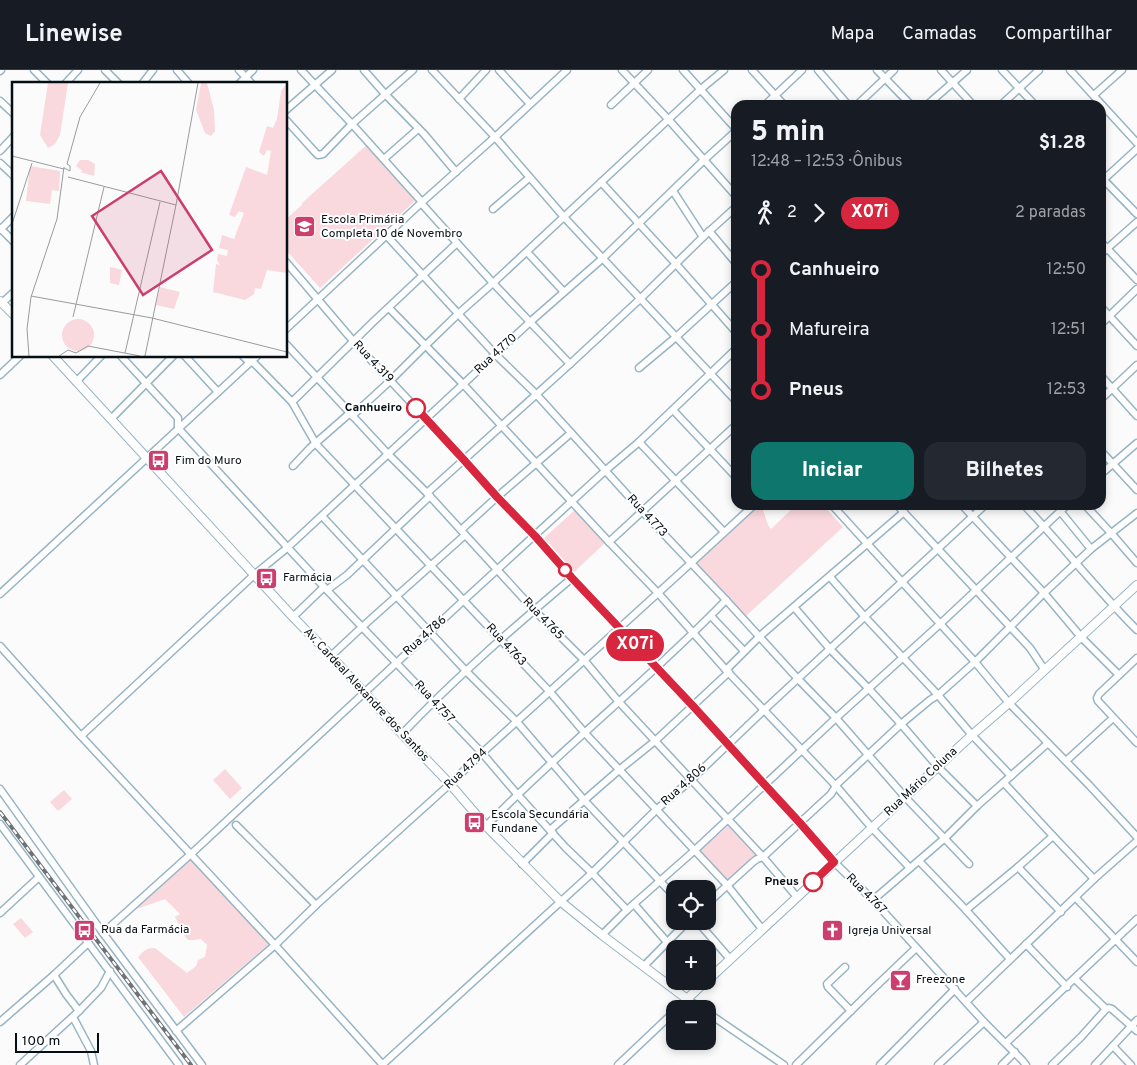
<!DOCTYPE html>
<html lang="pt">
<meta charset="utf-8">
<style>
body{margin:0;font-family:Overpass,sans-serif;background:#242831;color:#f1f3f6;height:100vh;display:flex;flex-direction:column;font-size:19px;white-space:nowrap}
*{box-sizing:border-box;margin:0}
p{font-size:16px;color:#9ea1a6}
.icon{flex:none;width:28px;height:28px;fill:none;stroke:currentColor;stroke-width:2;stroke-linecap:round;stroke-linejoin:round}
.map{position:relative;flex:1;overflow:hidden}
.sheet{position:absolute;left:731px;top:30px;width:375px;height:410px;display:flex;flex-direction:column;background:#171b24;border-radius:15px;box-shadow:0 2px 8px #0003}
.sheet>*{flex:none}
.badge{padding:0 10px;border-radius:16px;font-size:18px;line-height:32px}
.tools{position:absolute;left:666px;top:810px;display:grid;gap:10px}
.tools a{display:grid;place-items:center;width:50px;height:50px;border-radius:10px;background:#171b24;box-shadow:0 2px 8px #0003;font-size:25px}
.scale{position:absolute;left:15px;bottom:12px;width:84px;box-sizing:border-box;padding-left:5px;border:2px solid #040e13;border-top:0;font-size:14px;line-height:18px;white-space:nowrap;color:#040e13;-webkit-text-stroke:4px #fff;paint-order:stroke}
.map>.badge{position:absolute;translate:-50% -50%;box-shadow:0 0 0 2px #fff}
.legs{display:flex;align-items:center;gap:8px;height:55px;padding:0 20px;font-size:16px}
.legs p{margin-inline-start:auto}
.head{display:flex;align-items:center;justify-content:space-between;height:85px;padding:0 20px}
h1{font-size:28px;font-weight:800;line-height:38px}
.primary-button{display:flex;gap:10px;margin-top:auto;padding:10px 20px}
.primary-button a{flex:1;height:58px;border-radius:15px;background:#0f766e;color:#fff;font-size:20px;font-weight:800;line-height:58px;text-align:center}
.primary-button a+a{background:#242831;color:#f1f3f6}
ul{padding:0 20px;list-style:none}
li{display:flex;align-items:center;gap:18px;height:60px;font-size:19px}
li i{display:grid;place-items:center;width:8px;height:100%;margin:0 6px;background:currentColor}
li i::after{content:'';width:12px;height:12px;margin:-6px;border:4px solid;border-radius:50%;background:#171b24}
li p{margin-inline-start:auto}
li:first-child i{background:linear-gradient(#0000 50%,currentColor 0)}
li:last-child i{background:linear-gradient(currentColor 50%,#0000 0)}
header{display:flex;align-items:center;gap:30px;box-sizing:border-box;height:70px;padding:0 25px;background:#171b24;border-bottom:1px solid #363941}
header strong{font-size:24px}
nav{display:flex;gap:28px;margin-inline-start:auto;font-size:18px}
.map>svg:first-child{display:block}
.green{fill:#f9d8de}
.lines{fill:none;stroke-linecap:round;stroke-linejoin:round}
.minor-casing{stroke:#97b4c5;stroke-width:9}
.major-casing{stroke:#97b4c5;stroke-width:10}
.minor{stroke:#fff;stroke-width:6}
.major{stroke:#fff;stroke-width:8}
.rail-casing{stroke:#6d7376;stroke-width:4}
.rail{stroke:#fff;stroke-width:2;stroke-dasharray:5.5;stroke-linecap:butt}
.line-1-casing{stroke:#fff;stroke-width:11}
.line-1{stroke:#d7263d;stroke-width:8}
.stop-1-dot{fill:#fff;stroke:#d7263d;stroke-width:2.5}
.labels{text-anchor:middle;dominant-baseline:central;stroke-width:4;stroke-linejoin:round;paint-order:stroke}
.poi-label{font-size:12px;fill:#040e13;stroke:#fff;text-anchor:start}
.street-label{font-size:12px;fill:#040e13;stroke:#fff}
.stop-label{font-size:12px;font-weight:bold;fill:#040e13;stroke:#fff;text-anchor:end}
.inset-road{fill:none;stroke:#989c9e;stroke-width:1}
.view{fill:#cb3e6d;fill-opacity:0.15;stroke:#cb3e6d;stroke-width:2.5}
.inset-edge{fill:none;stroke:#040e13;stroke-width:2.5}
</style>
<header>
<strong>Linewise</strong>
<nav><a>Mapa</a><a>Camadas</a><a>Compartilhar</a></nav>
</header>
<div class="map">
<svg width="1137" height="995" viewBox="0 0 1137 995">
<rect width="100%" height="100%" fill="#fbfbfb"/>
<!-- green -->
<g class="green">
<path d="M369,73L418,128L320,218L286,180V149L302,135V133Z"/>
<path d="M758,435C765,440 764,445 767,452C768,455 769,457 771,459L796,435H823L843,457L745,547L696,493Z"/>
<path d="M575,440L605,473L574,502L544,468Z"/>
<path d="M225,699L242,718L230,729L213,710Z"/>
<path d="M64,720L72,729L58,741L50,732Z"/>
<path d="M728,756L757,787L729,813L699,781Z"/>
<path d="M191,784L270,873L184,947L138,887C144,881 146,878 155,878L187,903L196,896L198,890L205,887L207,875L201,869L194,870H188L184,865L175,847L180,844L165,829L131,841Z"/>
<path d="M21,848L33,862L25,868L13,854Z"/>
</g>
<g class="lines">
<defs>
<g id="minor">
<path d="M34,0L48,14"/>
<path d="M105,0L119,14"/>
<path d="M177,0L189,14"/>
<path d="M239,0L252,14"/>
<path d="M301,0L352,54L422,132"/>
<path d="M364,0L385,24L424,64L456,102"/>
<path d="M432,0L495,67L564,147L736,331"/>
<path d="M499,0L530,34"/>
<path d="M622,0L668,49L736,126"/>
<path d="M683,0L736,59"/>
<path d="M752,0L784,35"/>
<path d="M818,0L848,35"/>
<path d="M877,0L911,35"/>
<path d="M941,0L973,35"/>
<path d="M1002,0L1035,35"/>
<path d="M1070,0L1137,73"/>
<path d="M0,1L1,0"/>
<path d="M65,14L78,0"/>
<path d="M142,14L153,0"/>
<path d="M239,14L253,0"/>
<path d="M1094,25L1122,0"/>
<path d="M459,29L486,0"/>
<path d="M0,31L14,44"/>
<path d="M611,35L648,0"/>
<path d="M765,35L802,0"/>
<path d="M857,35L894,0"/>
<path d="M927,35L967,0"/>
<path d="M1001,35L1039,0"/>
<path d="M286,40L332,0"/>
<path d="M286,50L315,82L318,85L323,84L352,54L413,0"/>
<path d="M0,81L14,66"/>
<path d="M384,89L418,59"/>
<path d="M0,93L14,106"/>
<path d="M1101,107L1137,144"/>
<path d="M1102,111L1137,79"/>
<path d="M601,112L676,194L736,262"/>
<path d="M673,121L703,167"/>
<path d="M421,133L493,213L570,294"/>
<path d="M493,139L529,108"/>
<path d="M0,158L14,172"/>
<path d="M0,160L14,146"/>
<path d="M709,161L736,193"/>
<path d="M387,166L495,284L536,324L642,441L726,530L798,609L836,648L905,727L969,794"/>
<path d="M1101,172L1137,210"/>
<path d="M527,182L564,222"/>
<path d="M1101,184L1137,152"/>
<path d="M286,192L354,272L464,389L497,427L535,466L572,508L693,636L765,715L800,753L834,792L873,830L984,952L1022,990L1026,995"/>
<path d="M2,233L14,222"/>
<path d="M1101,237L1137,276"/>
<path d="M389,238L463,314L609,472L658,523L726,600L836,716L872,758L910,798"/>
<path d="M1101,254L1137,219"/>
<path d="M286,259L421,133L495,67L567,0"/>
<path d="M286,274L388,384L427,423L534,540L584,590L619,632L763,787L797,827"/>
<path d="M121,286L178,348V358L324,517L482,683L517,724L566,778L592,803L627,840"/>
<path d="M185,286L218,322"/>
<path d="M243,286L250,293"/>
<path d="M252,291L292,332L316,374L550,622L584,662L727,815L762,859"/>
<path d="M639,298L676,267L736,212"/>
<path d="M0,305L20,286"/>
<path d="M1101,306L1137,346"/>
<path d="M76,312L101,286"/>
<path d="M1101,329L1137,295"/>
<path d="M292,332L372,253L457,173"/>
<path d="M673,340L736,407"/>
<path d="M352,346L390,311L425,276L458,244L493,213L701,19L724,0"/>
<path d="M111,349L173,286"/>
<path d="M639,372L724,462"/>
<path d="M1101,381L1137,420"/>
<path d="M293,396L310,378L350,343"/>
<path d="M1101,404L1137,373"/>
<path d="M427,423L570,294L640,229L703,167L736,137"/>
<path d="M832,435L975,592L1009,633L1089,715L1137,767"/>
<path d="M897,435L1030,578L1044,599"/>
<path d="M962,435L1044,523L1081,567L1119,605"/>
<path d="M1024,435C1063,476 1097,520 1137,560"/>
<path d="M1085,435L1111,463L1137,493"/>
<path d="M1060,441L1091,479"/>
<path d="M322,446L466,601L517,652L584,730L675,827"/>
<path d="M461,460L497,427L571,363"/>
<path d="M609,472L736,355"/>
<path d="M830,507L865,547L938,625L972,665L1011,706"/>
<path d="M327,520L347,505L430,426"/>
<path d="M0,524L257,286"/>
<path d="M794,537L830,579L869,619L901,654L938,697L977,736"/>
<path d="M711,546L744,581"/>
<path d="M293,547L324,517"/>
<path d="M0,576L81,666L275,875L383,995"/>
<path d="M331,586L362,557L465,465"/>
<path d="M1137,588L1099,624L1097,628L1098,631L1137,673"/>
<path d="M726,600L760,566L904,442"/>
<path d="M402,664C455,608 513,558 572,508"/>
<path d="M81,666L254,505L287,478L530,252L603,188L704,90L736,61"/>
<path d="M1066,691L1113,648"/>
<path d="M1004,713L1053,766L1094,809"/>
<path d="M0,719L103,863L202,995"/>
<path d="M0,754L179,995"/>
<path d="M236,755L316,835"/>
<path d="M486,756C563,677 650,609 726,530"/>
<path d="M550,760L619,700L655,671L729,602"/>
<path d="M919,791L966,840L1010,889"/>
<path d="M522,794L553,763"/>
<path d="M1018,797L1061,842"/>
<path d="M1076,828L1137,892"/>
<path d="M873,830L945,768L977,736L1048,673"/>
<path d="M708,833L753,792L757,789L763,787L831,724L837,714L901,654L930,630L938,625L975,592L1044,523L1091,479L1137,443"/>
<path d="M634,834L667,872"/>
<path d="M966,840L1018,797L1053,766"/>
<path d="M0,843L39,807"/>
<path d="M697,851L730,889"/>
<path d="M103,863L191,784L464,530L606,400L639,372L736,279"/>
<path d="M602,865L627,840L695,780L836,648L940,554L1067,435"/>
<path d="M1026,874L1067,917"/>
<path d="M644,896L688,851"/>
<path d="M845,897L827,914L828,917L851,941"/>
<path d="M54,905L66,924L79,941"/>
<path d="M1075,909L1106,939"/>
<path d="M967,931L1094,809L1137,771"/>
<path d="M677,939L687,929L702,939"/>
<path d="M1106,939L1109,938L1112,939L1137,961"/>
<path d="M708,943L784,995"/>
<path d="M73,947L91,981L94,995"/>
<path d="M0,952L54,905L88,873"/>
<path d="M176,961L275,875L316,835L450,714L482,683L691,493L754,435"/>
<path d="M1006,973L1137,849"/>
<path d="M1113,976L1131,995"/>
<path d="M20,995L79,941L101,918L110,901"/>
<path d="M382,995L592,803L656,740L691,710L764,640L985,435"/>
<path d="M618,995L675,941"/>
<path d="M796,995L872,920L916,878"/>
<path d="M880,995L955,919"/>
<path d="M938,995L984,952"/>
<path d="M1002,995L1015,982"/>
<path d="M1052,995L1081,967L1106,939"/>
<path d="M1095,995L1137,950"/>
</g>
<g id="major">
<path d="M0,231L14,245"/>
<path d="M53,286L293,547L331,586L402,664L450,714L486,756L560,831L602,865L687,929L706,911"/>
<path d="M708,910L972,665L1009,633L1137,515"/>
</g>
</defs>
<!-- minor casing -->
<use href="#minor" class="minor-casing"/>
<!-- major casing -->
<use href="#major" class="major-casing"/>
<!-- minor -->
<use href="#minor" class="minor"/>
<!-- major -->
<use href="#major" class="major"/>
<defs>
<path id="rail" d="M0,742L191,995"/>
</defs>
<!-- rail casing -->
<use href="#rail" class="rail-casing"/>
<!-- rail -->
<use href="#rail" class="rail"/>
</g>
<g class="lines">
<defs>
<path id="line-1" d="M416,338L464,390L497,427L535,466L572,508L693,636L765,715L800,753L834,792L813,812"/>
</defs>
<!-- line-1 casing -->
<use href="#line-1" class="line-1-casing"/>
<!-- line-1 -->
<use href="#line-1" class="line-1"/>
</g>
<!-- icons -->
<defs>
<symbol id="school-square" viewBox="-11 -11 22 22"><rect x="-9" y="-9" width="18" height="18" rx="4" fill="#cb3e6d" stroke="#fff"/><path d="M0-5L7-2L0 1L-7-2ZM-4 1L0 2.5L4 1V4Q0 6-4 4Z" fill="#fff"/></symbol>
<symbol id="bus-square" viewBox="-11 -11 22 22"><rect x="-9" y="-9" width="18" height="18" rx="4" fill="#cb3e6d" stroke="#fff"/><path d="M-5-6H5V4H4V6H2V4H-2V6H-4V4H-5ZM-3.5-4V0h7V-4ZM-3.5 1.2v1.5H-2V1.2ZM2 1.2v1.5H3.5V1.2Z" fill="#fff"/></symbol>
<symbol id="church-square" viewBox="-11 -11 22 22"><rect x="-9" y="-9" width="18" height="18" rx="4" fill="#cb3e6d" stroke="#fff"/><path d="M-1.2-6h2.4v3.5h3.3v2.4h-3.3V6h-2.4V-.1h-3.3v-2.4h3.3Z" fill="#fff"/></symbol>
<symbol id="bar-square" viewBox="-11 -11 22 22"><rect x="-9" y="-9" width="18" height="18" rx="4" fill="#cb3e6d" stroke="#fff"/><path d="M-6-5H6L.8 .8V4.5H3.5V6h-7V4.5H-.8V.8Z" fill="#fff"/></symbol>
</defs>
<g fill-rule="evenodd">
<use href="#school-square" x="292" y="144" width="25" height="25"/>
<use href="#bus-square" x="146" y="378" width="25" height="25"/>
<use href="#bus-square" x="254" y="496" width="25" height="25"/>
<use href="#bus-square" x="462" y="740" width="25" height="25"/>
<use href="#bus-square" x="72" y="848" width="25" height="25"/>
<use href="#church-square" x="820" y="848" width="25" height="25"/>
<use href="#bar-square" x="888" y="898" width="25" height="25"/>
</g>
<!-- markers -->
<g class="stop-1-dot">
<circle cx="416" cy="338" r="9"/>
<circle cx="565" cy="500" r="6"/>
<circle cx="813" cy="812" r="9"/>
</g>
<g class="labels">
<!-- poi labels -->
<g class="poi-label">
<text x="321" y="150">Escola Primária<tspan x="321" dy="14">Completa 10 de Novembro</tspan></text>
<text x="175" y="391">Fim do Muro</text>
<text x="283" y="508">Farmácia</text>
<text x="491" y="745">Escola Secundária<tspan x="491" dy="14">Fundane</tspan></text>
<text x="101" y="860">Rua da Farmácia</text>
<text x="848" y="861">Igreja Universal</text>
<text x="916" y="910">Freezone</text>
</g>
<!-- street labels -->
<g class="street-label">
<text transform="translate(496 284) rotate(-43)">Rua 4.770</text>
<text transform="translate(373 292) rotate(47)">Rua 4.319</text>
<text transform="translate(647 446) rotate(47)">Rua 4.773</text>
<text transform="translate(543 549) rotate(46)">Rua 4.765</text>
<text transform="translate(425 566) rotate(-42)">Rua 4.786</text>
<text transform="translate(506 575) rotate(47)">Rua 4.763</text>
<text transform="translate(366 625) rotate(47)">Av. Cardeal Alexandre dos Santos</text>
<text transform="translate(434 632) rotate(47)">Rua 4.757</text>
<text transform="translate(466 699) rotate(-43)">Rua 4.794</text>
<text transform="translate(921 712) rotate(-43)">Rua Mário Coluna</text>
<text transform="translate(684 715) rotate(-42)">Rua 4.806</text>
<text transform="translate(866 824) rotate(45)">Rua 4.767</text>
</g>
<!-- stop labels -->
<g class="stop-label">
<text x="402" y="338">Canhueiro</text>
<text x="799" y="812">Pneus</text>
</g>
</g>
<!-- overview -->
<g transform="translate(12 12)">
<rect width="275" height="275" fill="#fbfbfb"/>
<path d="M36,1H56L48,53L43,62L36,66L28,53ZM189,1H195L202,28L203,49L199,54L193,51L184,28ZM275,1V191L255,188L249,207L243,206L242,212L233,218L201,210L204,182L208,183L205,178L206,172L215,174L216,168L207,166L210,153L222,157L232,131L227,129L223,135L217,133L234,85L255,93L259,69L255,68L252,74L247,70L255,44L261,46L265,37L269,9ZM68,78H76L83,82L82,94L68,90L71,89L64,84ZM18,84L48,89L47,109L40,108L38,122L14,119ZM98,185L110,188L107,203L98,201ZM148,205L168,210L162,227L144,223ZM50 253a16 16 0 1 1 32 0a16 16 0 1 1-32 0Z" fill="#f9d8de"/>
<path class="inset-road" d="M0,74L52,87M55,82L68,35L88,1M52,86L58,89V84L55,82M56,95L164,123L133,274M164,123L186,1M0,142L20,81M19,214L140,236M61,235L92,105M140,236L275,270M113,271L148,120M17,274L15,247L19,215L45,137L52,85M47,274L56,268L64,271L76,264L128,274"/>
<path class="view" d="M149,89L200,168L131,213L80,134Z"/>
<rect width="275" height="275" class="inset-edge"/>
</g>
</svg>
<div class="tools">
<a><svg class="icon" aria-label="locate" viewBox="0 0 24 24"><circle cx="12" cy="12" r="6"/><path d="M12 2v4M12 18v4M2 12h4M18 12h4"/></svg></a>
<a>+</a>
<a>−</a>
</div>
<div class="scale">100 m</div>
<b class="badge" style="left:635px;top:575px;background:#d7263d;color:#fff">X07i</b>
<section class="sheet">
<div class="head"><div><h1>5 min</h1><p>12:48 – 12:53 · Ônibus</p></div><b>$1.28</b></div>
<div class="legs"><svg class="icon" aria-label="walk" viewBox="0 0 24 24"><circle cx="13" cy="4" r="2"/><path d="M13 8l-2 6 4 7M11 14l-3 7M7 12l3-4h3l4 4"/></svg>2<svg class="icon" aria-label="forward" viewBox="0 0 24 24"><path d="M9 5l7 7-7 7"/></svg><b class="badge" style="background:#d7263d;color:#fff">X07i</b><p>2 paradas</p></div>
<ul>
<li><i style="color:#d7263d"></i><b>Canhueiro</b><p>12:50</p></li>
<li><i style="color:#d7263d"></i><span>Mafureira</span><p>12:51</p></li>
<li><i style="color:#d7263d"></i><b>Pneus</b><p>12:53</p></li>
</ul>
<div class="primary-button"><a>Iniciar</a><a>Bilhetes</a></div>
</section>
</div>
